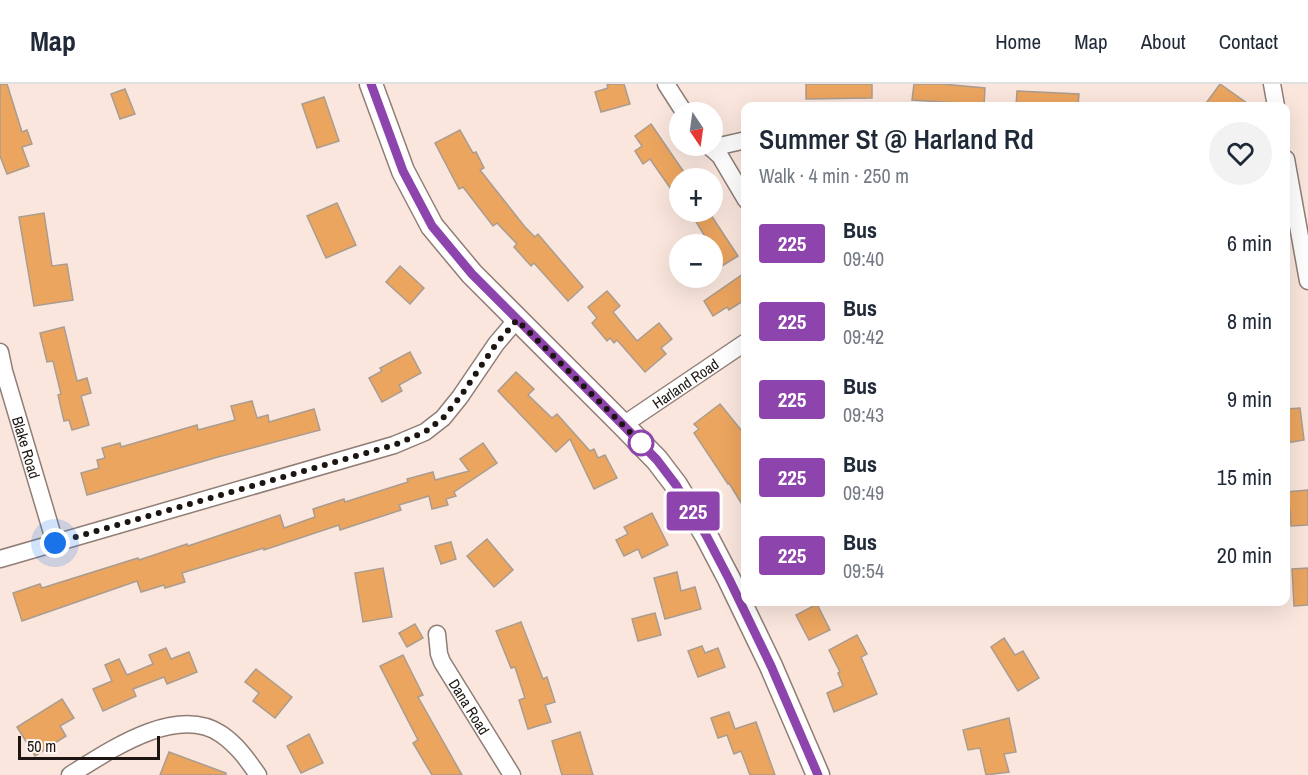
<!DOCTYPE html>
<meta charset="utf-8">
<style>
body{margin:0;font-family:"Archivo Narrow",sans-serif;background:#f2f2f3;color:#1f2937;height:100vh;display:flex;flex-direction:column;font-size:22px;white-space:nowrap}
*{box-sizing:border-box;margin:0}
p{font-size:20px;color:#747a83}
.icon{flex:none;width:33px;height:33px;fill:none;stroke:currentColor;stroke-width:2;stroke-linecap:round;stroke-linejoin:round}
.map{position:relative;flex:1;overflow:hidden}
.drawer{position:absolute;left:741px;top:18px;width:549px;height:504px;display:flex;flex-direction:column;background:#fff;border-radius:12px;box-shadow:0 6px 24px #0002}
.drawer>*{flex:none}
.badge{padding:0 12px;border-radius:4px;font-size:21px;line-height:39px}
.needle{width:39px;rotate:167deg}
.controls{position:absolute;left:669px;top:18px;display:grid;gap:12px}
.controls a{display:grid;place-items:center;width:54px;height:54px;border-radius:50%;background:#fff;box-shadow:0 6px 24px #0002;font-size:30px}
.scale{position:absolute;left:18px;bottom:15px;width:142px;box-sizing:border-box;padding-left:6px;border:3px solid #1c1512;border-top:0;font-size:16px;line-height:21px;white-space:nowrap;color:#1c1512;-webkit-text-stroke:4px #fff6f3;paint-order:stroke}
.you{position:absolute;width:30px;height:30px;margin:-15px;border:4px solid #fff;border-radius:50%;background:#1a73e8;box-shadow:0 0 0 9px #1a73e833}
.map>.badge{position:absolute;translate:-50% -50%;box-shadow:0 0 0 3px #fff}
.round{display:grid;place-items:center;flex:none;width:63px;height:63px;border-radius:32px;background:#f2f2f3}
.summary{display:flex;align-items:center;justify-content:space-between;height:102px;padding:0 18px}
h1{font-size:28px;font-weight:600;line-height:45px}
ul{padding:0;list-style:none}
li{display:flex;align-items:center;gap:18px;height:78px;padding:0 18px}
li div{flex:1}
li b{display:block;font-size:22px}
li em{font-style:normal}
li .badge{min-width:66px;font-weight:700;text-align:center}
header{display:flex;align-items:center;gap:36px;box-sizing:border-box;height:84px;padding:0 30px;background:#fff;border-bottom:2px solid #e0e1e3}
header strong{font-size:28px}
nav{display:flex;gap:33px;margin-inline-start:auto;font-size:21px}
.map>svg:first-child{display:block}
.building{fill:#eca55f;stroke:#aa9c8f;stroke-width:1.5}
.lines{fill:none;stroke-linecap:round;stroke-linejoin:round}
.street-casing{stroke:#907e76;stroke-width:19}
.secondary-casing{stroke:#907e76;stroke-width:25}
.street{stroke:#fff;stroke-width:16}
.secondary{stroke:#fff;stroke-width:22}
.line-casing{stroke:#fff;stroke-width:14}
.line{stroke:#8e44ad;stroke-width:9}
.walk{stroke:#1c1512;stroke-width:6;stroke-dasharray:0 10.8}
.stop-dot{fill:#fff;stroke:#8e44ad;stroke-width:3}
.labels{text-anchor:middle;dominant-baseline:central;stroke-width:5;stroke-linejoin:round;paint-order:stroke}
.street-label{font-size:15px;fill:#1c1512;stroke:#fff6f3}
</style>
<header>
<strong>Map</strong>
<nav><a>Home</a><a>Map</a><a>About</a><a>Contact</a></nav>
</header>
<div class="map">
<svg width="1308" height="691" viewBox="0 0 1308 691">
<rect width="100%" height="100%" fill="#fae6dd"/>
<!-- building -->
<g class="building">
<path d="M0,0H7L22,48L27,46L32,60L22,63L29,82L7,90L0,72Z"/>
<path d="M607,0H624L630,20L601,28L595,8L608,4Z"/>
<path d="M806,0H872V14L806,15Z"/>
<path d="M914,0H943L985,4L984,22H957V19L912,16Z"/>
<path d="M1220,0L1251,22H1204Z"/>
<path d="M125,5L135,30L120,35L111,10Z"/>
<path d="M1017,7L1079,10L1078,22H1016Z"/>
<path d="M324,13L339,57L317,64L302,20Z"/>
<path d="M651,40L688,94H680V118L650,75L643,80L635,67L642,62L635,52Z"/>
<path d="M460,46L473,69L476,68L484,84L480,86L525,143L535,153L538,150L583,203L568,217L534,179L531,182L514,163L517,160L497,139L493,142L463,103L459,105L435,59Z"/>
<path d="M337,119L356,161L326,174L307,132Z"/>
<path d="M690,128H709L738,172L722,182L712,167V160H708L709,159Z"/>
<path d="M44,129L52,182L67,180L73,216L34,222L19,133Z"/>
<path d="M400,182L424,204L410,220L386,198Z"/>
<path d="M746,188V215L729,226L727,223L713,232L704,217Z"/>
<path d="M607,207L620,222L613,228L637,257L659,239L672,255L661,264L666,270L645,288L617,256L614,259L610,254L607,257L592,239L597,234L588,223Z"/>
<path d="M64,243L77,297L87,294L91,309L81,312L89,341L72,346L69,336L64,337L58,311L61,310L53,277L47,278L40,249Z"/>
<path d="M410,268L421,289L399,301L402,307L382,318L369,294L382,287L380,284Z"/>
<path d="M516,288L534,305L528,311L552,334L557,330L590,367L594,365L598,374L605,371L617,394L594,405L570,355L556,368L498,307Z"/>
<path d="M252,317L257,334L268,331L269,338L314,325L320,346L218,373L87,411L81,389L99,384L97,376L105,374L102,364L120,359L121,363L197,341L198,346L235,336L231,322Z"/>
<path d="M720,320L746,352V427L729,399L728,400L694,349L699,345L694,340Z"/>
<path d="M1300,324L1304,356L1286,359V325Z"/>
<path d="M483,359L497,379L454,408L456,412L446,415L448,421L432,425L429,412L399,421L401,426L340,446L339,441L264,466V464L182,489L185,498L165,504L164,501L141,508L137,497L22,537L13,509L40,500L42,504L138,474L139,476L187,460L188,462L280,431L284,444L315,433L313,425L344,415L345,418L408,398L407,395L433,388L435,396L469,387L460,375Z"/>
<path d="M1308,406V441L1291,442L1290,426H1286V408Z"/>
<path d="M652,429L668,461L642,474L638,465L624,472L616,456L628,450L624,443Z"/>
<path d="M487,455L513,486L494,503L467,472Z"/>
<path d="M451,458L456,475L441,480L435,462Z"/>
<path d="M383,484L392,533L363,538L355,489Z"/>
<path d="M1308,484V521L1294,522L1292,485Z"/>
<path d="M677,488L681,507L695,503L701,525L665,535L654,494Z"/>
<path d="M817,520L830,546L809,556L796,531Z"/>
<path d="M655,529L661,551L638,557L632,535Z"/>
<path d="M521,538L543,595L547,593L555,618L545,621L551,638L528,645L519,616L525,614L515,583L511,584L496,547Z"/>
<path d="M415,540L423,554L407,563L399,549Z"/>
<path d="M857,551L867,570L861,573L877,610L834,628L827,609L843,602L838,589L840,588L829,566Z"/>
<path d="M1004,554L1015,571L1023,567L1039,594L1018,607L991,563Z"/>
<path d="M702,562L705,569L718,564L725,583L698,593L688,567Z"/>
<path d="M166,564L171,575L189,568L197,588L167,600L164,593L133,605L136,612L103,627L93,605L112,597L105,581L119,575L127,591L153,580L149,571Z"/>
<path d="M403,571L423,611L418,613L462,691H432L413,659L418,656L380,582Z"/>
<path d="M256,585L292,613L275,634L253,617L259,609L245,598Z"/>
<path d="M62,615L74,634L60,642L66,652L35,672L17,643Z"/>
<path d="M729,628L735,645L756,638L775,691H750L741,667L734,670L727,651L718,654L711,634Z"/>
<path d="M1009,634L1016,668L1004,670L1009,688L986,691L980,664L968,666L963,646Z"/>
<path d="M580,648L593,691H562L552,657Z"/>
<path d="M309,650L323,679L301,689L287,662Z"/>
<path d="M169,668L226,689V691H160Z"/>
</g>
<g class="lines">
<defs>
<g id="street">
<path d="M666,0L684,28"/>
<path d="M1272,0L1276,22"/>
<path d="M709,62L720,72L746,116"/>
<path d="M711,64L746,56"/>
<path d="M1286,75L1308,197"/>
<path id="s1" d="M0,268L4,287L55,459"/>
<path id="s2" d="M623,341L746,258"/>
<path d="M0,475L394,361L425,348L443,334L460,313L496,260L517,235"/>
<path id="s3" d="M437,550L439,570L442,578L512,691"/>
<path d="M70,691C109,667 176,620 221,650C237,661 247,675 258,691"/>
</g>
<path id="secondary" d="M371,0L403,87L432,142L472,190L623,341L657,376L676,401L706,451L729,495L771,582L818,691"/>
</defs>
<!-- street casing -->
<use href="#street" class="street-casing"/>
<!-- secondary casing -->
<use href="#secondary" class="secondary-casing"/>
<!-- street -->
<use href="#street" class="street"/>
<!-- secondary -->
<use href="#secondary" class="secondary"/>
</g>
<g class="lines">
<defs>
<path id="line" d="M371,0L403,87L432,142L472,190L623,341L657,376L676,401L706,451L729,495L771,582L818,691"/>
</defs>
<!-- line casing -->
<use href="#line" class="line-casing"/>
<!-- line -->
<use href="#line" class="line"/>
<!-- walk -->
<path class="walk" d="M55,459L394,361L425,348L443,334L460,313L496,260L517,236L646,364L641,359"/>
</g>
<!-- markers -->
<circle class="stop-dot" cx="641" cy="359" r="12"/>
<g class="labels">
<!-- street labels -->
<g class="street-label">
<text stroke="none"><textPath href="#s2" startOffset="75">Harland Road</textPath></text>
<text stroke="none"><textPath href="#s1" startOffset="99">Blake Road</textPath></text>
<text stroke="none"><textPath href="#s3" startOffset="81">Dana Road</textPath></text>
</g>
</g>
</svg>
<div class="controls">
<a><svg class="needle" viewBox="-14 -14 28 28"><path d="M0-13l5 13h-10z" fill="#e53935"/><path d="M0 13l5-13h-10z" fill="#747a83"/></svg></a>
<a>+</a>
<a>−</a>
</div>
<div class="scale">50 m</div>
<div class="you" style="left:55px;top:459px"></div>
<b class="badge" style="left:693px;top:427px;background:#8e44ad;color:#fff">225</b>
<section class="drawer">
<div class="summary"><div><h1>Summer St @ Harland Rd</h1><p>Walk · 4 min · 250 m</p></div><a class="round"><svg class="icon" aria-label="heart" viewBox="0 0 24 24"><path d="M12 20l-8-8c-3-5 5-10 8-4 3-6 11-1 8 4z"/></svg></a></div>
<ul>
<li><span class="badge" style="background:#8e44ad;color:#fff">225</span><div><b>Bus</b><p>09:40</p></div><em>6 min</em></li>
<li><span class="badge" style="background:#8e44ad;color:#fff">225</span><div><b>Bus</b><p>09:42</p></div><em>8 min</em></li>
<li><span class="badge" style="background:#8e44ad;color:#fff">225</span><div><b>Bus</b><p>09:43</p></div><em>9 min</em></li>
<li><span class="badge" style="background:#8e44ad;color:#fff">225</span><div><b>Bus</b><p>09:49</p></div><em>15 min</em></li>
<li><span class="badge" style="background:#8e44ad;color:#fff">225</span><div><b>Bus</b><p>09:54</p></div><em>20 min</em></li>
</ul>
</section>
</div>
